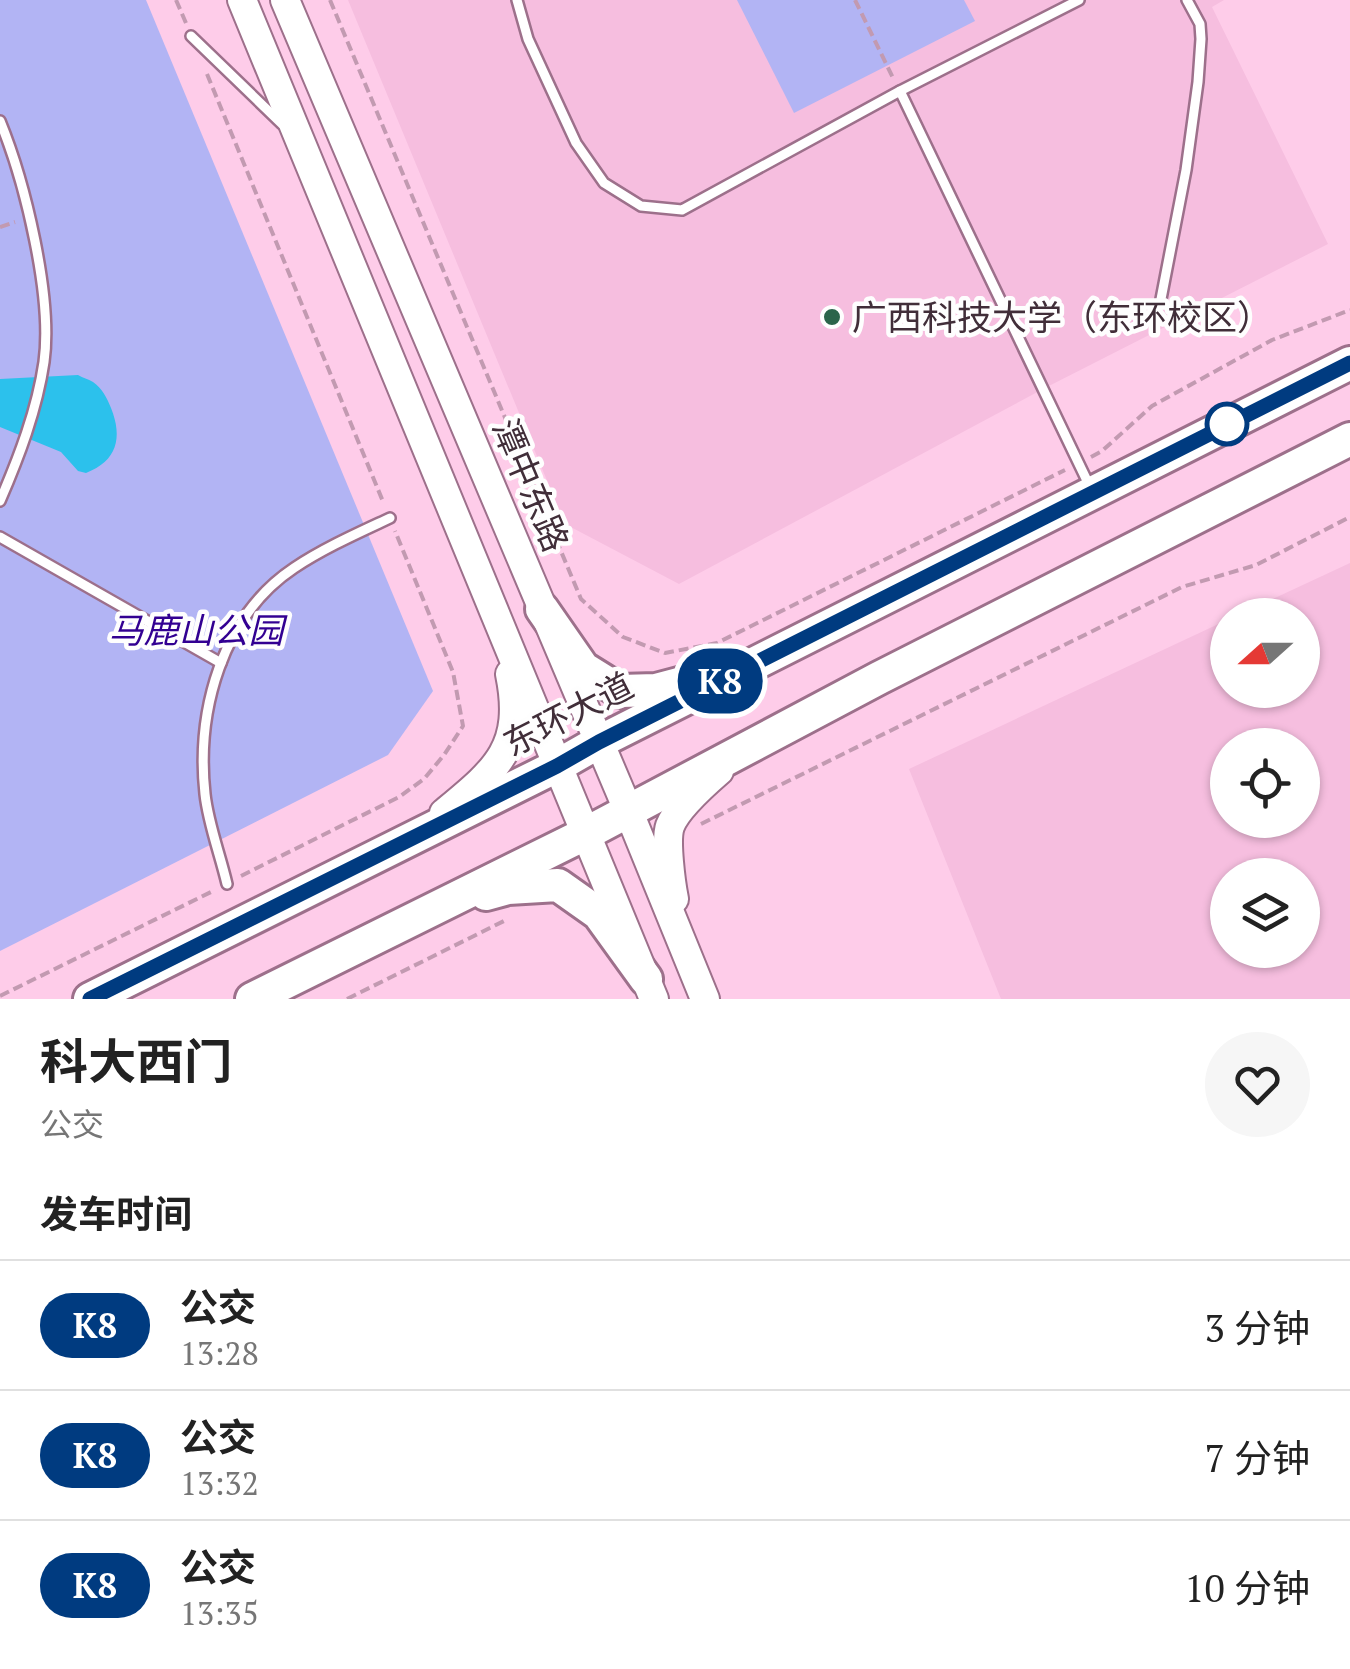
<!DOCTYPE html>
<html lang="zh">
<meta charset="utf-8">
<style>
body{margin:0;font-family:"PT Serif","Noto Sans SC",serif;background:#f6f6f6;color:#222;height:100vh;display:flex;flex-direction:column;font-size:38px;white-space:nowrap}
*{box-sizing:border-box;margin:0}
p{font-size:32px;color:#767676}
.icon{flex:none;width:55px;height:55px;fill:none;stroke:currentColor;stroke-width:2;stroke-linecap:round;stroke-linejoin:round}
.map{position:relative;height:999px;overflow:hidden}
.details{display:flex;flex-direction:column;background:#fff;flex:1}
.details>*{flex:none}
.badge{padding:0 20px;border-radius:32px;font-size:35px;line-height:65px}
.needle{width:65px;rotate:249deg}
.fabs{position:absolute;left:1210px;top:598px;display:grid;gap:20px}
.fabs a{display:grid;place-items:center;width:110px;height:110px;border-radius:50%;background:#fff;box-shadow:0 2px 8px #0004;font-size:50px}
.map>.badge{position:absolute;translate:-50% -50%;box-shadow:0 0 0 5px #fff}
h2{padding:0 40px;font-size:38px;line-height:90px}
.round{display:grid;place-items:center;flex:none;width:105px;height:105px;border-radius:52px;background:#f6f6f6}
.overview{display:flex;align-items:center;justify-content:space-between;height:170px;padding:0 40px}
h1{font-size:48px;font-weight:700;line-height:75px}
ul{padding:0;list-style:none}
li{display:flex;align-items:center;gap:30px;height:130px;padding:0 40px;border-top:2px solid #e0e0e0}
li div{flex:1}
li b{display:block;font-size:38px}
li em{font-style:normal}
li .badge{min-width:110px;font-weight:700;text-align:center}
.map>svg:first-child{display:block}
.built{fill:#f6bedf;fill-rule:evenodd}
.green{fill:#b2b4f4}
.water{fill:#2cc1ec}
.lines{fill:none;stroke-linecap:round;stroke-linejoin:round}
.lane-casing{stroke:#9d708b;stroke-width:14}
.primary-casing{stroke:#9d708b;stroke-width:32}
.highway-casing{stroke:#9d708b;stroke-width:38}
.path{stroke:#c29ab1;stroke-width:4;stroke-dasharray:10 5;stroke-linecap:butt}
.lane{stroke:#fff;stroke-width:9}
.primary{stroke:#fff;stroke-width:28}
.highway{stroke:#fff;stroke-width:32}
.line-casing{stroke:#fff;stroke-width:22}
.line{stroke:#003b80;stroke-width:15}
.poi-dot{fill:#2c644b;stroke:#fefefe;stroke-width:4}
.stop-dot{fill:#fff;stroke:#003b80;stroke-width:5}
.labels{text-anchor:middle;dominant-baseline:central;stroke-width:9;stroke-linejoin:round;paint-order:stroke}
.poi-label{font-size:35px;fill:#412e39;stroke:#fefefe;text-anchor:start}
.street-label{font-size:35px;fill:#412e39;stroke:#fefefe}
.park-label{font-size:35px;font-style:italic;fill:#320092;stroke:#fefefe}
</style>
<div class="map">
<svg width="1350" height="999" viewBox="0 0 1350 999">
<rect width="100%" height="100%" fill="#fecce9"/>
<!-- built -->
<g class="built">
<path d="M348,0H1224L1212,7L1328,244L1043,389L679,584L565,524Z"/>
<path d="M1350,563V999H1001L909,769L1227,620L1228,690H1302V615H1238ZM1228,745H1302V820H1228ZM1228,875H1302V950H1228Z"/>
</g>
<!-- green -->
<g class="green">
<path d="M0,0H146L433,691L388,755L0,951Z"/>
<path d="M737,0H964L975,21L794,113Z"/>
</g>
<!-- water -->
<path class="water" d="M78,375C83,378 88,379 93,382C102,388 107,398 111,408C123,438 117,461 86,473L78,471L61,452L0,427V379Z"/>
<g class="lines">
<defs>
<g id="lane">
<path d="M517,0L528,39L576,143L604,183L641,206L682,210L900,91L1079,0"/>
<path d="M191,36L282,124"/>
<path d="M900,91L1091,489"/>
<path d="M0,121C25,182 53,297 44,362C37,410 19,457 0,501"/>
<path d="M1161,299L1186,170L1198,82L1201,39L1200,24L1187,0"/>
<path d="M0,537L221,663"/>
<path d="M227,884C220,854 208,823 205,794C196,711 222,616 294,568C324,548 358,533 390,518"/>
</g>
<g id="primary">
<path d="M242,0L654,999"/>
<path d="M285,0L628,810L705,999"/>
<path d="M444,813C496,770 525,748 510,674"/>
<path d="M674,899C671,884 665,840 670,826C677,808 704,784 719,771"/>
</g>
<g id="highway">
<path d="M542,609L583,668L620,691L656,690L690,681"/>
<path d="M486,894L508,888L558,885L599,914L646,979"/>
<path d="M90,999L557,766L599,742L1350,363"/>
<path d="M252,999L585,834L879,678L1350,439"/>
</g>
</defs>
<!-- lane casing -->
<use href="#lane" class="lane-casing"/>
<!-- primary casing -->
<use href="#primary" class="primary-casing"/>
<!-- highway casing -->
<use href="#highway" class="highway-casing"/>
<!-- path -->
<g class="path">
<path d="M176,0L186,23"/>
<path d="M330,0L581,599L623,637L665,653L717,643L1065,470"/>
<path d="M855,0L893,78"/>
<path d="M207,74L384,504"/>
<path d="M0,227L15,222"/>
<path d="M1091,457L1102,451L1152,406L1272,340L1350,310"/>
<path d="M701,824L1182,587L1256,565L1350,517"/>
<path d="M241,876L399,797L424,779L444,755L463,726L453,672L395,531"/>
<path d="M0,996L215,890"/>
<path d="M347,999L508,919"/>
</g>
<!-- lane -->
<use href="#lane" class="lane"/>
<!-- primary -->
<use href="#primary" class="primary"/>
<!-- highway -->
<use href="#highway" class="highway"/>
</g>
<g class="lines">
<defs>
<path id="line" d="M90,999L557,766L599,742L1350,363"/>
</defs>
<!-- line casing -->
<use href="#line" class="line-casing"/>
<!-- line -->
<use href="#line" class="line"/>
</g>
<!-- markers -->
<circle class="poi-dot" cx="832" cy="317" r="10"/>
<circle class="stop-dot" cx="1227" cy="424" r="20"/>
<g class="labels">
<!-- poi labels -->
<g class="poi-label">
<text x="852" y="317">广西科技大学（东环校区）</text>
</g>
<!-- street labels -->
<g class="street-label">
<text transform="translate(531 485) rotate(67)">潭中东路</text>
<text transform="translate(568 714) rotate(-27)">东环大道</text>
</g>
<!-- park labels -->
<g class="park-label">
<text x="196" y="630">马鹿山公园</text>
</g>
</g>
</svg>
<div class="fabs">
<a><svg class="needle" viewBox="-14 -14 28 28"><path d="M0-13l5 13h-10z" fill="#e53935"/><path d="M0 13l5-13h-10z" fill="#767676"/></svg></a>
<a><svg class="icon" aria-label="locate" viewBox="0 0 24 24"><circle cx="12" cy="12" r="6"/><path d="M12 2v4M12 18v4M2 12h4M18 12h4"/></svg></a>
<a><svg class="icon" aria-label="layers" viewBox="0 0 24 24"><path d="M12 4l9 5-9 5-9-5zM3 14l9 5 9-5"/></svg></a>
</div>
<b class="badge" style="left:720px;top:681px;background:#003b80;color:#fff">K8</b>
</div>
<section class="details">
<div class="overview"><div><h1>科大西门</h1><p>公交</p></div><a class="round"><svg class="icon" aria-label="heart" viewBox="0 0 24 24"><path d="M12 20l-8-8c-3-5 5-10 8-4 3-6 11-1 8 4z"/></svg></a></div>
<h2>发车时间</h2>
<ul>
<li><span class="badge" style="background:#003b80;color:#fff">K8</span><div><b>公交</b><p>13:28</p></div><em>3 分钟</em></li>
<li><span class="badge" style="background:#003b80;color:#fff">K8</span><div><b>公交</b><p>13:32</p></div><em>7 分钟</em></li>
<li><span class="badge" style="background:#003b80;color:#fff">K8</span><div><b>公交</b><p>13:35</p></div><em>10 分钟</em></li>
</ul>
</section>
